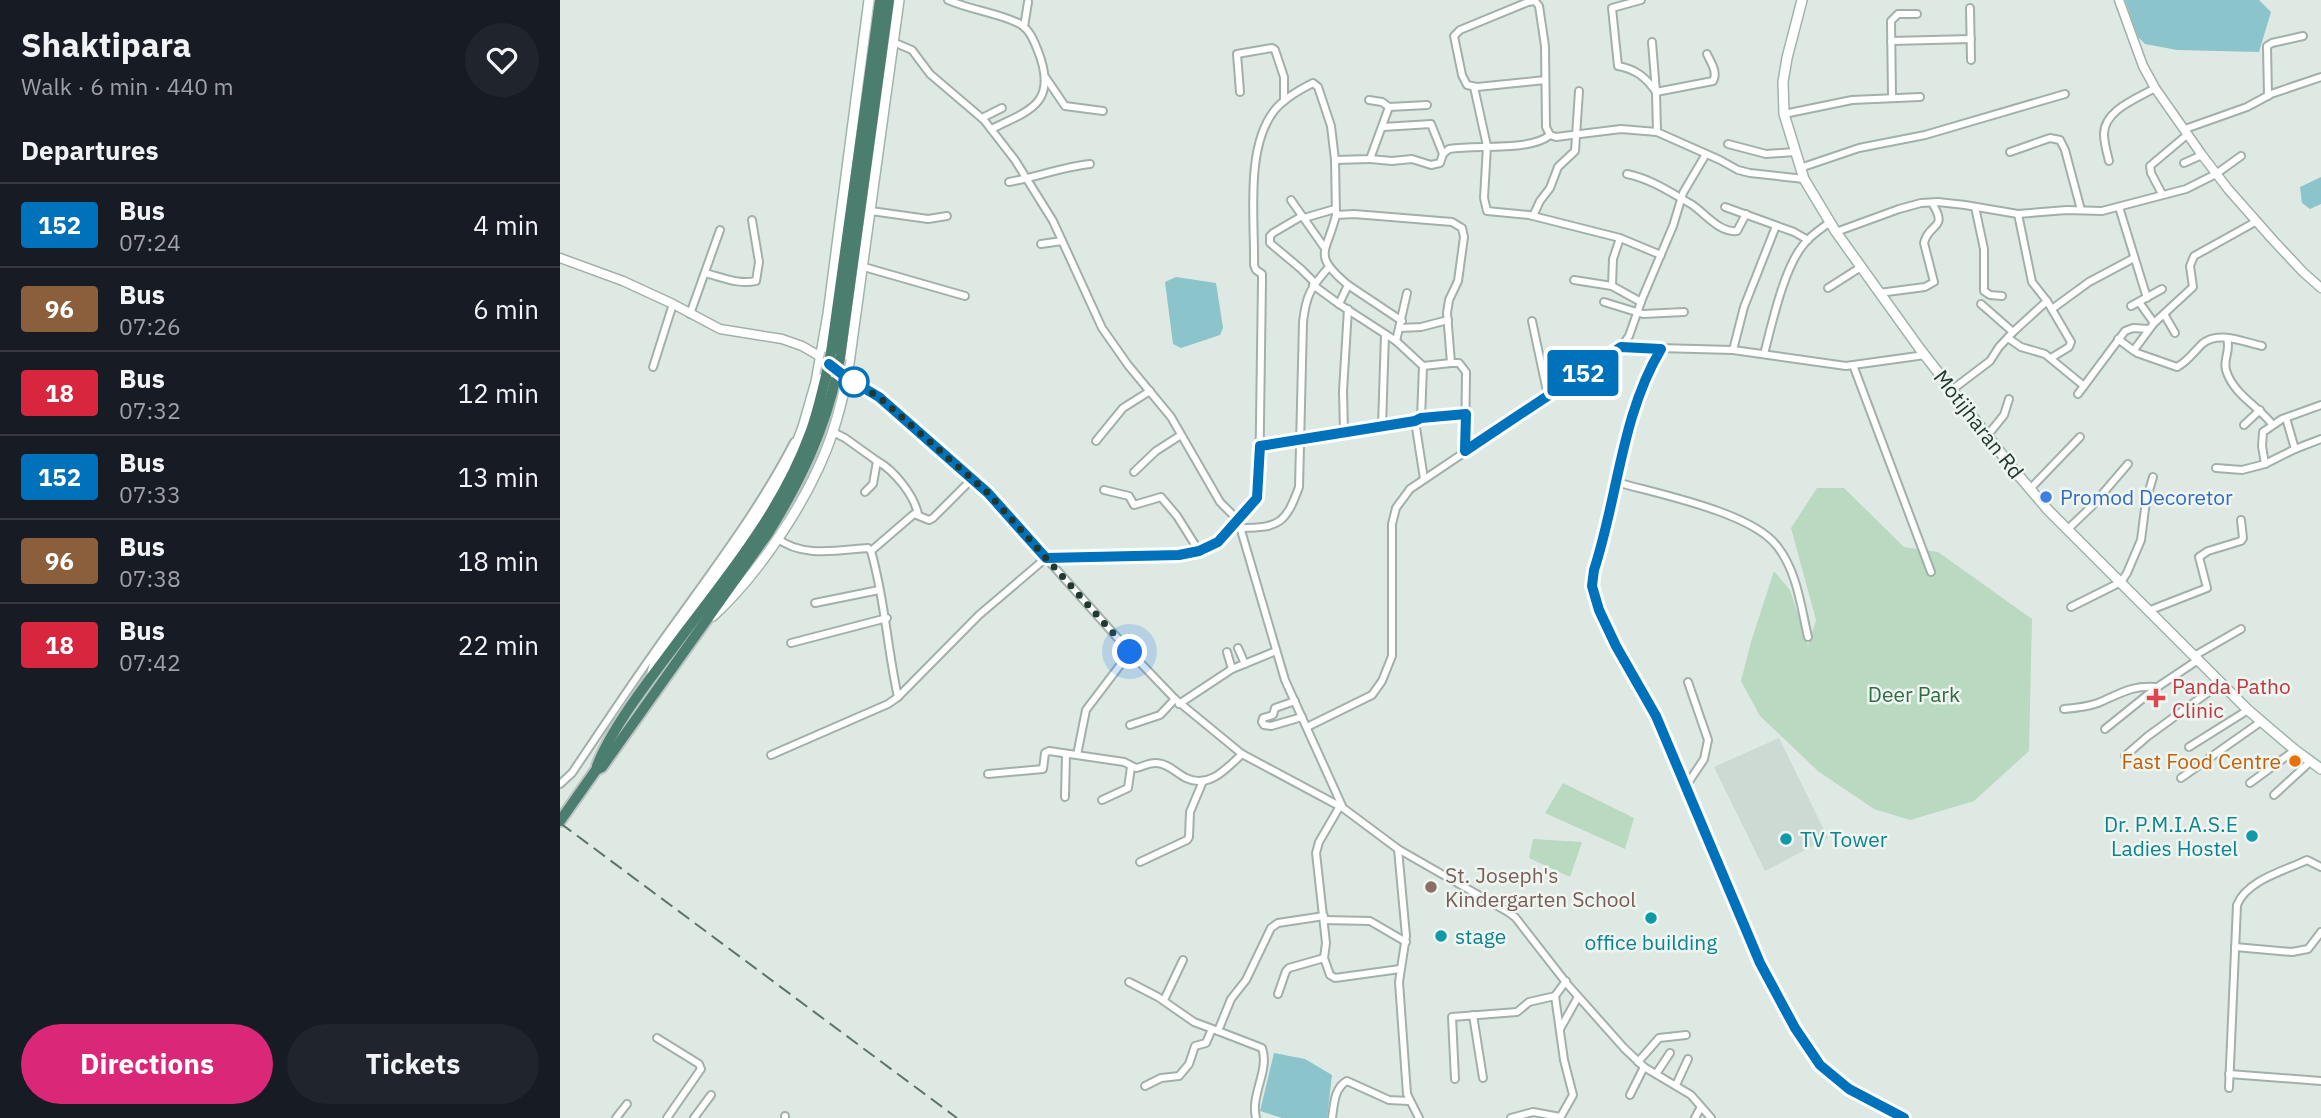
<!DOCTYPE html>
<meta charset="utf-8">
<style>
body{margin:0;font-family:"IBM Plex Sans",sans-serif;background:#20242c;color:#f1f3f6;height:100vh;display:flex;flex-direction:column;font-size:26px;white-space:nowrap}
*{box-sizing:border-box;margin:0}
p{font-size:23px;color:#9ea1a6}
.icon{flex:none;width:38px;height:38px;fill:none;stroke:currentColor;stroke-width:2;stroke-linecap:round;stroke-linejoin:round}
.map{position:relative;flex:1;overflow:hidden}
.drawer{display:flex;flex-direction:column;background:#171b24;width:560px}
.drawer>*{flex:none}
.badge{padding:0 14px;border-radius:5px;font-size:24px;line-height:46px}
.you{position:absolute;width:35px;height:35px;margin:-18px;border:5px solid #fff;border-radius:50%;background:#1a73e8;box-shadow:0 0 0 10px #1a73e833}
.map>.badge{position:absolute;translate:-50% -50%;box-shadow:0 0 0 4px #fff}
h2{padding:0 21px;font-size:26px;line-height:63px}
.round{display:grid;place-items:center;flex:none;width:74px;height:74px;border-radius:37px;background:#20242c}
.overview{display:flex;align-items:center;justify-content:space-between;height:119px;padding:0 21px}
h1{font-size:33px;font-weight:800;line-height:52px}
.primary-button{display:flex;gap:14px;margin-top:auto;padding:14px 21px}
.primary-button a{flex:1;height:80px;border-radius:42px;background:#db2777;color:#fff;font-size:28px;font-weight:800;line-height:80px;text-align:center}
.primary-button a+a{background:#20242c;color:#f1f3f6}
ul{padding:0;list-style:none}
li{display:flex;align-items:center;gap:21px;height:84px;padding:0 21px;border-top:2px solid #363941}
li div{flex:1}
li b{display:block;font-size:26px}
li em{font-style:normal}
li .badge{min-width:77px;font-weight:700;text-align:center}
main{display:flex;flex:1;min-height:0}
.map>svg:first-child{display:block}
.built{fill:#cdd9d3}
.green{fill:#b9d9c0}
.water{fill:#8bc4cb}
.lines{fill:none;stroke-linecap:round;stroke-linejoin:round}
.minor-casing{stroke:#a2b0aa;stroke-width:10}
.tertiary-casing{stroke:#a2b0aa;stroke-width:11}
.secondary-casing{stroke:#9fb4ab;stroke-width:12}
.trunk-casing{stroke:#bcc3c1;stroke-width:14}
.minor{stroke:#fff;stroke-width:6}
.tertiary{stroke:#fff;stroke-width:8}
.secondary{stroke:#fff;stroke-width:9}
.trunk{stroke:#4c7e70;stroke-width:10}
.rail{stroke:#5c746c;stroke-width:2;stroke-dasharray:14 7;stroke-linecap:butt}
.trunk-bridge-casing{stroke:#bcc3c1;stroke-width:14;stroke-linecap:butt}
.trunk-bridge{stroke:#4c7e70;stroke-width:10}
.line-casing{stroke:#fff;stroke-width:16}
.line{stroke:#0072bc;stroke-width:10}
.walk{stroke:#213830;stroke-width:7;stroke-dasharray:0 12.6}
.stop-dot{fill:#fff;stroke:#0072bc;stroke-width:3.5}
.shop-dot{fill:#3f7fe0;stroke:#eff6f2;stroke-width:2.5}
.health-dot{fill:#e0444e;stroke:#eff6f2;stroke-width:2.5}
.food-dot{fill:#e8710a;stroke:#eff6f2;stroke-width:2.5}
.culture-dot{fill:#0f9aa8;stroke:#eff6f2;stroke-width:2.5}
.education-dot{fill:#8d6e63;stroke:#eff6f2;stroke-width:2.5}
.labels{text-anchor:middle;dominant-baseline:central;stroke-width:5;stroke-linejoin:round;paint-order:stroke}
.street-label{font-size:21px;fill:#213830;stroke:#eff6f2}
.shop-label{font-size:21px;fill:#366cbe;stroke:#eff6f2;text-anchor:start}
.health-label{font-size:21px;fill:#be3a42;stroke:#eff6f2;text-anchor:start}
.park-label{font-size:21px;fill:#2f6b43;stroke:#eff6f2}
.food-label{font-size:21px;fill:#c56008;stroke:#eff6f2;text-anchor:end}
.culture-label{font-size:21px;fill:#0d838f;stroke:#eff6f2;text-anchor:start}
.education-label{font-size:21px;fill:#785e54;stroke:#eff6f2;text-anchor:start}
</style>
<main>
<section class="drawer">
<div class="overview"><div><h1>Shaktipara</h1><p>Walk · 6 min · 440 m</p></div><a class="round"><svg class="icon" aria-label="heart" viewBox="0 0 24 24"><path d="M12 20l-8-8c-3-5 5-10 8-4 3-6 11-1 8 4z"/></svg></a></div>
<h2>Departures</h2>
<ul>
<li><span class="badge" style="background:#0072bc;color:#fff">152</span><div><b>Bus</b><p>07:24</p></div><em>4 min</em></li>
<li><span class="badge" style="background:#8b5e3c;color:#fff">96</span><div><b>Bus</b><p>07:26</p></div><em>6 min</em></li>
<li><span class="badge" style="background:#d7263d;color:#fff">18</span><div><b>Bus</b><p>07:32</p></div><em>12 min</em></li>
<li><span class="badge" style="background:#0072bc;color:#fff">152</span><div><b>Bus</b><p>07:33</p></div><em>13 min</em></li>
<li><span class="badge" style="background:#8b5e3c;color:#fff">96</span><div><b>Bus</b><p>07:38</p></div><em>18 min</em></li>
<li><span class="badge" style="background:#d7263d;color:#fff">18</span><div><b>Bus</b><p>07:42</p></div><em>22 min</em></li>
</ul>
<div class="primary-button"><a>Directions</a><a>Tickets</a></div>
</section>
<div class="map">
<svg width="1761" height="1118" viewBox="0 0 1761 1118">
<rect width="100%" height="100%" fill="#dfe9e4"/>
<!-- built -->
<path class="built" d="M1219,738L1268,838L1205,871L1154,767Z"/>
<!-- green -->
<g class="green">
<path d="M1257,488H1284L1344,547L1378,552L1472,619L1469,751L1414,801L1350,820L1314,809L1258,771L1200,716L1181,681L1191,642L1214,571L1230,590L1248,645L1256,620L1231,528Z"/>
<path d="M1003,783L1074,818L1065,849L985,813Z"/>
<path d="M973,839L1022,842L1010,877L969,858Z"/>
</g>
<!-- water -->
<g class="water">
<path d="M1565,0H1699L1711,12L1699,52L1617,50L1585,44L1578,37Z"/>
<path d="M1761,177V204L1750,209L1742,203L1740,187Z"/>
<path d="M616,277L656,283L663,328L660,335L621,348L613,344L605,282Z"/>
<path d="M714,1053L745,1059L772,1075L767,1118H722L700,1111Z"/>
</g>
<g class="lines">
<defs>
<g id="minor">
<path d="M388,0C410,10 440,13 460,24C470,30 474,41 478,51C498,102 472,110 431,129"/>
<path d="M1081,0L1052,8L1058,66C1075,69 1086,77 1096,92L1097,132"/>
<path d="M1410,8L1411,60"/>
<path d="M464,27L468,2"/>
<path d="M1331,41L1411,39"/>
<path d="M333,42L352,50L370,74L424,120L455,160L493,221L542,328L568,365L611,417L660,502L678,520L725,680L783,808"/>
<path d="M1092,42L1096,92L1153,81C1158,72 1151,63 1147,54"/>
<path d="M486,78L505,106L543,111"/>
<path d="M985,80L917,87L907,85L902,75L894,36L900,30L968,2L975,1L979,6L985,46L986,127L990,135L996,137L1061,129L1097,132L1160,160L1178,170L1190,173L1244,179"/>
<path d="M914,87L927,146L924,198L927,211L969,215L1060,238L1101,255"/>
<path d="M680,92L677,54L712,48L715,50L724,77V101"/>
<path d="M1708,96L1707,46L1712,43L1743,36"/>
<path d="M1332,97L1331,21L1338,14H1357"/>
<path d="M829,107L867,105"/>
<path d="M1224,114L1292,100L1360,97"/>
<path d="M422,118L442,108"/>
<path d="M823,127L871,124L883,154"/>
<path d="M1625,129L1687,107L1711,94L1761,77"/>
<path d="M1168,144L1206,154L1235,152"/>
<path d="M1450,152L1490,138L1500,140L1505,150L1521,210"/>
<path d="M810,159L832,161L852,159L871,165L880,163L883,154L889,149C917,144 969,152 990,135"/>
<path d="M775,160L810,159L829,107L822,102L809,100"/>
<path d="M1549,161C1547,153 1544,143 1544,134C1544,110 1578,98 1595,88"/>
<path d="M1624,163L1642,155"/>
<path d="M1240,168L1299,148L1365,135L1505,94"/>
<path d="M1067,174C1091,179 1110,192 1131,204C1145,213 1159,233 1177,231L1186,214"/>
<path d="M449,182C477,177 502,167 530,164"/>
<path d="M1602,194L1591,173L1590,166L1628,134"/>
<path d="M731,200L764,247"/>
<path d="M1165,207L1234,232L1248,240"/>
<path d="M1415,207L1424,249V291L1430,295L1442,296"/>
<path d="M1559,207L1587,298"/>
<path d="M311,211L368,219L387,216"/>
<path d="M1458,214L1472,282L1487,301L1511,342L1509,347L1491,358"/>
<path d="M742,216L713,233L710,236V243L741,269L755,283"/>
<path d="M973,216L980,201L990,188L998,167L1015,151L1019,91"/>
<path d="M744,218L775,209"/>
<path d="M1697,221L1634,256L1630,266L1633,287L1594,323L1574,350L1577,353L1617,367C1627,362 1634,352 1642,344C1658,330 1683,342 1702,346"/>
<path d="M1276,232L1339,209L1361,203L1378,202L1405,205L1458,214L1507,210L1542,211L1626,189L1656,174L1681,156"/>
<path d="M1060,238L1053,259L1052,286L1081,302"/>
<path d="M481,244L502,241"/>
<path d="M304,267L405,296"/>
<path d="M145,273C161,277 179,285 196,281L199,262L192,220"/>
<path d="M1014,280L1052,286"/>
<path d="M753,285L779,304"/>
<path d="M788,285L842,321"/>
<path d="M1268,288L1301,267"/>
<path d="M1319,293L1365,287L1374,282L1364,243C1369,222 1389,230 1372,203"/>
<path d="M1044,302L1083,314L1124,312"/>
<path d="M1579,302L1594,323"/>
<path d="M1571,306L1602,289"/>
<path d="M1492,309L1529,282L1574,258"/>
<path d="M130,314L160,230"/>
<path d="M1604,314L1615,333"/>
<path d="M972,321L988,396"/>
<path d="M840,328L861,327L888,320"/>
<path d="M1453,332L1487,301"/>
<path d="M825,334L822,426L855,421L861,418L906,414"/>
<path d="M1448,338L1461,347L1485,354L1524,386"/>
<path d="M1667,338C1671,351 1663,358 1666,370C1673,394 1698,406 1712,424"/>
<path d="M1558,339L1574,351"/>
<path d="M836,341L847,293"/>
<path d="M1061,347L1069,336L1082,299L1113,226L1123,193L1146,154"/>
<path d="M1101,349C1062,416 1058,497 1034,570L1032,586L1039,610L1056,646L1096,716L1200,963L1235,1028L1260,1065L1289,1089L1344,1118"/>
<path d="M1173,350L1184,307L1216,226"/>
<path d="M1204,354C1212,324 1224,267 1244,244C1251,235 1261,229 1270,222"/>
<path d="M1293,365L1371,572"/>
<path d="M863,366L836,341L779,304L788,285C751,254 767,253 776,215L794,214L892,222L902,228L904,237L898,281L889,300L887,313L891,363H899L906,372L905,451"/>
<path d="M93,367L113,304"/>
<path d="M276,369L319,397L428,493L570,652L615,699L682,754L783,808L838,849L948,912L955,917L1008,985L1064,1048L1084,1067L1131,1095L1151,1118"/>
<path d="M1393,389L1430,361L1439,347L1453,332L1421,304"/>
<path d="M1518,394L1565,331L1573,328L1589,329"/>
<path d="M861,418L863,366L891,363"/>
<path d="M1726,418L1735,449L1761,439"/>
<path d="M855,421L864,479"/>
<path d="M1684,425L1700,410"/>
<path d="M273,432L285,438L317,461L313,484L305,492"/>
<path d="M784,432L783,391L788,309"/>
<path d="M1427,436L1444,415L1449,399"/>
<path d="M536,441L563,408L590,391"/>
<path d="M700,446L822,426"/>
<path d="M317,461C334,470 354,495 358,514"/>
<path d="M1705,464L1735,449"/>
<path d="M1656,468L1682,470L1705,464L1702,446L1703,432L1722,419L1761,405"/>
<path d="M574,472L596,451L621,435"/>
<path d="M1056,482C1098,494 1191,512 1217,546C1237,571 1241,607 1248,637"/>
<path d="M1470,489L1520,437"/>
<path d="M544,490L569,496L574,505L601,497L617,516L639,551"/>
<path d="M681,528C719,528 726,523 739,487L743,322C746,295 751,287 769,267"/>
<path d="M1508,529L1532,506L1568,464"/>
<path d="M217,538C241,558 279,550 308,548L311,551"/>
<path d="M311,551C325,599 327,648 338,697"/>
<path d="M311,551L354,514L369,520L373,518L412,479"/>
<path d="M255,603L319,590"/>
<path d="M1511,607L1561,582L1567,573L1581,540L1586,501L1593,477"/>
<path d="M1588,611L1647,588L1639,557L1648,551L1681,541L1683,538L1681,520"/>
<path d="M231,643L327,618"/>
<path d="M678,648L685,664"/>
<path d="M667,652L672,669"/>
<path d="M1634,656L1681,629"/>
<path d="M735,701L715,708L713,715L703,718L702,722L704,725L711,726L742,717"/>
<path d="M619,704L672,669L716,651"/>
<path d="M1504,709C1516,708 1527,707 1538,703C1560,694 1571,685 1596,687"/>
<path d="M570,725L600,715L615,699"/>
<path d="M747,727L812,695L822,681L832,656V524L836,508L850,489L1061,347L1173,350L1286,366L1365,355"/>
<path d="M1545,729L1596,688L1638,660"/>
<path d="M1629,747L1688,710"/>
<path d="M211,755L328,704L338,697L419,615L486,558L619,555C654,548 665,538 686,509C691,503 697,500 699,492L702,281V274L696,270L694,265C695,220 685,148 714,111C723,99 739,90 753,83L758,87L771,126L775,160L776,215"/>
<path d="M517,755L526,710L570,652"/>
<path d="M1565,756L1588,736L1661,683"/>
<path d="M428,774L483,769L485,753L489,751L564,762L576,768C583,767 589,762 597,763C609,764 616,773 626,778C649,789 666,769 682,754"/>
<path d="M1621,778L1702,721"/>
<path d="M1690,783L1735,750"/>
<path d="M0,784L12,773C45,724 78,674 113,626C156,566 200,508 234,442"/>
<path d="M1126,786L1144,759L1148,740L1128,682"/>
<path d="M1714,795L1751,761"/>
<path d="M505,797L506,754"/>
<path d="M542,800L568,788L571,767"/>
<path d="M780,806L759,842L756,853L766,943L764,958L770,975L775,978L840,969"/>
<path d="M838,849L846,936L839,982L847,1094L859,1118"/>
<path d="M580,862L627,840L629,837L630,812L643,781"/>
<path d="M764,920L810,921L846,942"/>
<path d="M1675,947L1732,952L1748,949L1761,932"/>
<path d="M569,982L598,997L634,1022L658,1031L671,999L686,980L711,928L718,923L764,916"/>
<path d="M718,994L726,971L729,968L764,958"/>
<path d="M604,1000L623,960"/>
<path d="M913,1015L923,1078"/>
<path d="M1000,1029L1018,997"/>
<path d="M658,1031L702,1048C710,1070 690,1095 696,1118"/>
<path d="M97,1038L139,1064L141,1069L107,1118"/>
<path d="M1078,1062L1099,1038L1126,1035"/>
<path d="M1096,1074L1110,1053"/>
<path d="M1669,1074L1761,1081"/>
<path d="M895,1079L892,1017L957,1012L969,1002L995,996"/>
<path d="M1116,1085L1128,1059"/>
<path d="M585,1086L601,1078L619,1076L629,1064L635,1046L646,1043L652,1029"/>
<path d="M1669,1088L1677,905C1687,880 1724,871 1747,860L1761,867"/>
<path d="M1070,1095L1084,1067"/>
<path d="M225,1116V1118"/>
<path d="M56,1118L67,1104"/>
<path d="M134,1118L151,1095"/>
<path d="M772,1118C774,1105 774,1088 787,1081L829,1100L849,1101"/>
<path d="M951,1118L973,1112L1000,1117"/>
<path d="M1000,1118L1013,1095L1004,1060L995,996L1006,981"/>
<path d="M1135,1118L1141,1107"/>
</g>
<g id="tertiary">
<path d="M1559,0L1583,66L1595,88L1642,155L1668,189L1713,240L1743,272L1761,288"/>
<path d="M0,258L63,281L113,304L160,329L222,339L242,346L261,357"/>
</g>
<g id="secondary">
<path d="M1242,0L1227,58L1223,82L1224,114L1244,179L1276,232L1360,349L1454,470L1488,510L1688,710L1735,750L1761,769"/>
<path d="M153,616C201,572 253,493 273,431C279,413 283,396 287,378L339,0"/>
<path d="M92,673L96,659L102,649L173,553L215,490L227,469L243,427L256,382L268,314L309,0"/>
</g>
<g id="trunk">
<path d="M271,353L320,0"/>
<path d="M280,358L329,0"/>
<path d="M37,766C53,724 95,673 122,636C170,573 223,508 250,433C257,415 261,395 266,376"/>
<path d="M0,821L36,770L42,767L209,532C240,481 265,430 277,372"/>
</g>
</defs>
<!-- minor casing -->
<use href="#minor" class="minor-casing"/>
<!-- tertiary casing -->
<use href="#tertiary" class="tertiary-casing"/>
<!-- secondary casing -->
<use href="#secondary" class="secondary-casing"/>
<!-- trunk casing -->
<use href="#trunk" class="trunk-casing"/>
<!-- minor -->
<use href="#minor" class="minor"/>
<!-- tertiary -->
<use href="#tertiary" class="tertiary"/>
<!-- secondary -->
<use href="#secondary" class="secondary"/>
<!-- trunk -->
<use href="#trunk" class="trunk"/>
<!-- rail -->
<path class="rail" d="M0,823L397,1118"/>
<defs>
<g id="trunk-bridge">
<path d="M277,372L280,358"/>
<path d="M266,376L271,353"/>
</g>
</defs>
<!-- trunk-bridge casing -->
<use href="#trunk-bridge" class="trunk-bridge-casing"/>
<!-- trunk-bridge -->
<use href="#trunk-bridge" class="trunk-bridge"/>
</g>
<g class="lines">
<defs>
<path id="line" d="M269,364L287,378L319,397L428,493L486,558L619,555L639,551L658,542L697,498L700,446L855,421L861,418L906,414L905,451L1061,347L1101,349C1061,416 1058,497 1034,570L1032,586L1039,610L1056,646L1096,716L1200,963L1235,1028L1260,1065L1289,1089L1344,1118"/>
</defs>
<!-- line casing -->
<use href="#line" class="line-casing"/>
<!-- line -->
<use href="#line" class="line"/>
<!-- walk -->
<path class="walk" d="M294,382L287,378L319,397L428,493L570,652"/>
</g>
<!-- markers -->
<circle class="stop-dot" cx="294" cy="382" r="14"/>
<circle class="shop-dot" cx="1486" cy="497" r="7"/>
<path class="health-dot" d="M1592.5 687.5h7v7h7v7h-7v7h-7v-7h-7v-7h7z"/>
<circle class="food-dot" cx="1735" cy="761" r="7"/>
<g class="culture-dot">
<circle cx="1692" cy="836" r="7"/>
<circle cx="1226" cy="839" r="7"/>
<circle cx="1091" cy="918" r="7"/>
<circle cx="881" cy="936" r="7"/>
</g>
<circle class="education-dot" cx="871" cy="887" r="7"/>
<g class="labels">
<!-- street labels -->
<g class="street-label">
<text transform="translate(1419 424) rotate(52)">Motijharan Rd</text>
</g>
<!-- shop labels -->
<g class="shop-label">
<text x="1500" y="497">Promod Decoretor</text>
</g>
<!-- health labels -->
<g class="health-label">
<text x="1612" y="686">Panda Patho<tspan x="1612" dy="24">Clinic</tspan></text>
</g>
<!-- park labels -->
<g class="park-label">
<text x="1354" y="694">Deer Park</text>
</g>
<!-- food labels -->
<g class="food-label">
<text x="1721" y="761">Fast Food Centre</text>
</g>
<!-- culture labels -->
<g class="culture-label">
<text x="1678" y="824" text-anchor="end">Dr. P.M.I.A.S.E<tspan x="1678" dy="24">Ladies Hostel</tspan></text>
<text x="1240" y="839">TV Tower</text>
<text x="895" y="936">stage</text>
<text x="1091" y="942" text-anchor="middle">office building</text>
</g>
<!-- education labels -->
<g class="education-label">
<text x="885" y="875">St. Joseph's<tspan x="885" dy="24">Kindergarten School</tspan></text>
</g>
</g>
</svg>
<div class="you" style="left:570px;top:652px"></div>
<b class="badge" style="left:1023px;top:373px;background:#0072bc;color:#fff">152</b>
</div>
</main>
